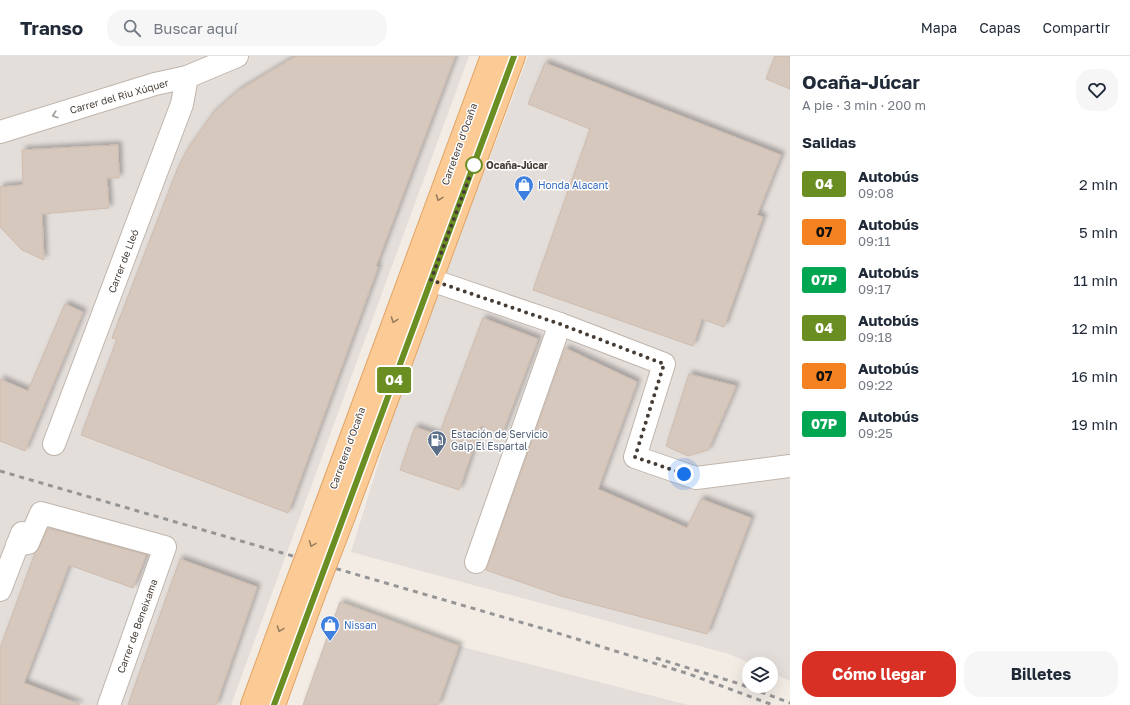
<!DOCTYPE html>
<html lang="es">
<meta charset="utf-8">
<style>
body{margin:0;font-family:"Golos Text",sans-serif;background:#f6f6f7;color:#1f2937;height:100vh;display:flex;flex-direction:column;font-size:15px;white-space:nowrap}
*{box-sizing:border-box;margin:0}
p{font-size:13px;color:#747a83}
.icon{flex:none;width:22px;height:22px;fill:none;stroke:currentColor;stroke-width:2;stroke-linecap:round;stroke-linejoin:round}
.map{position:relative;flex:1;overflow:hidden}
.panel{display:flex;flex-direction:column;background:#fff;width:340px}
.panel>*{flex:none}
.badge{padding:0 8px;border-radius:3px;font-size:14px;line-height:26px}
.tools{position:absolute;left:742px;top:601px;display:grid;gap:8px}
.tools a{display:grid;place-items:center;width:36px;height:36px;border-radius:50%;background:#fff;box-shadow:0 4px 16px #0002;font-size:20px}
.you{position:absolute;width:20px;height:20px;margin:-10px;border:3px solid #fff;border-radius:50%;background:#1a73e8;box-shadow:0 0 0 6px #1a73e833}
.map>.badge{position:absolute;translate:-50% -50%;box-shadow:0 0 0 2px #fff}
h2{padding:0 12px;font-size:15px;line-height:36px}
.round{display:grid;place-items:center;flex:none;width:42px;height:42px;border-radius:16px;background:#f6f6f7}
.summary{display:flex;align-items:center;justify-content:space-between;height:68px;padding:0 12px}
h1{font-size:19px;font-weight:700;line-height:30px}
.action{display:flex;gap:8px;margin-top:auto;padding:8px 12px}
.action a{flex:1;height:46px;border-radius:16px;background:#d93025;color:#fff;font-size:16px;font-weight:700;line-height:46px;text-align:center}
.action a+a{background:#f6f6f7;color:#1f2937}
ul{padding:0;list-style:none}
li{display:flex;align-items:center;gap:12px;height:48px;padding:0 12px}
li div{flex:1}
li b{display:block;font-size:15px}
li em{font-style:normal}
li .badge{min-width:44px;font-weight:700;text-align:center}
header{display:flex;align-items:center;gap:24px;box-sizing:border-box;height:56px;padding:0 20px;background:#fff;border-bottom:1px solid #e0e1e3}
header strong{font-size:19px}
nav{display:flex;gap:22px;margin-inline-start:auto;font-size:14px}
.search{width:280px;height:36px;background:#f6f6f7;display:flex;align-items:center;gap:10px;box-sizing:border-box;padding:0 14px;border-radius:16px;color:#747a83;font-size:15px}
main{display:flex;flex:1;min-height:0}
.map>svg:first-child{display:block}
.industrial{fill:#e4deda}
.parking{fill:#e3e0de}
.building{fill:#d7c8be;stroke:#cebcae;filter:url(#shadow)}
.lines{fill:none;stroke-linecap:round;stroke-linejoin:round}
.minor-casing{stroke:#c0b5ab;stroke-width:24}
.major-casing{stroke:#e1a465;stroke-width:24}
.minor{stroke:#fff;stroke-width:22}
.major{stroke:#fccb95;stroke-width:22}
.rail{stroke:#959595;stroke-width:3;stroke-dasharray:5 5;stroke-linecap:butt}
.major-bridge-casing{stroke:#e1a465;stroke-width:24;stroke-linecap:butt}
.major-bridge{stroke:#fccb95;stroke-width:22}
.oneway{stroke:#a29e9a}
.oneway2{stroke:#977c60}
.line-casing{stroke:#fff;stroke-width:9}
.line{stroke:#6b8e23;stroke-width:6}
.walk{stroke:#453c35;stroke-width:4;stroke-dasharray:0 7.2}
.stop-dot{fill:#fff;stroke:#6b8e23;stroke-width:2}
.labels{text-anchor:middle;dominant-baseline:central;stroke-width:3;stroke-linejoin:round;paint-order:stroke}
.street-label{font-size:10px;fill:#453c35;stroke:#fff}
.stop-label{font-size:10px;font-weight:bold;fill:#453c35;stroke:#fff;text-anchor:start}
.shop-label{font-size:10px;fill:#366cbe;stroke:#fff;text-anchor:start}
.service-label{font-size:10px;fill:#4e5e75;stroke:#fff;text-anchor:start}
</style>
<header>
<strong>Transo</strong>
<div class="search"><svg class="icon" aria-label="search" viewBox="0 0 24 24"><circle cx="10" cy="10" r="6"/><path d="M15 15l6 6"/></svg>Buscar aquí</div>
<nav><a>Mapa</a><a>Capas</a><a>Compartir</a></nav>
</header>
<main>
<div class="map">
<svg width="790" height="649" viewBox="0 0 790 649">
<defs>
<filter id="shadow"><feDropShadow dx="3.5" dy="-3.5" stdDeviation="2" flood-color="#0004"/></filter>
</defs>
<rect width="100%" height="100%" fill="#f2ece5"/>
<!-- industrial -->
<g class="industrial">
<path d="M0,0H469L231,649H0Z"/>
<path d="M528,0H790V625L771,617V608H751L729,598L351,496L403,327L505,62Z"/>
<path d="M340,546L459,590L688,649H303Z"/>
</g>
<!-- parking -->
<path class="parking" d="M69,509L140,533L97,645L30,623Z"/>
<!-- building -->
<g class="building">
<path d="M296,0H455L376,210L378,211L288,457L81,379L117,283L112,282L177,114L187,94L213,57L238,35Z"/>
<path d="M775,0H790V33L766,23Z"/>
<path d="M545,7L781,99L757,159L763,161L724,271L702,263L693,290L533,234L590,73L528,48Z"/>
<path d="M118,89L119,122H107L109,152L42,158L44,204L22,194L0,171V131L23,129L22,94Z"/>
<path d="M65,248L83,256L25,395L0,385V323L28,335Z"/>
<path d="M483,262L538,283L502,378L481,370L459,434L400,414L415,371L439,379Z"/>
<path d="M565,292L637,326L598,433L687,472L701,443L751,462L707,578L561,540L486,514Z"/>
<path d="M689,318L736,330L708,394L688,400L666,390Z"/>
<path d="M48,472L146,499L133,532L69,509L24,627L79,648V649H0V592L35,497L39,492Z"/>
<path d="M180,503L257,531L216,649H128Z"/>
<path d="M340,546L459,590L438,649H303Z"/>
</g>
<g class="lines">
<defs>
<g id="minor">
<path d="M0,76L155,28L187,21L237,0"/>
<path d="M414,231L431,224L560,268L664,308L635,401L696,422L790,410"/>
<path d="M54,388L182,48L187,21"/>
<path d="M17,489L28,487L41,457L165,491L109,649"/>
<path d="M476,506L560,268"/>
<path d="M0,534L22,477"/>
</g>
<g id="major">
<path d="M325,452L492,0"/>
<path d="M344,460L514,0"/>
<path d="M252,649L293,537"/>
<path d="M274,649L313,541"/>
</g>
</defs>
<!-- minor casing -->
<use href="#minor" class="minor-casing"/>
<!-- major casing -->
<use href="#major" class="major-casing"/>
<!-- minor -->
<use href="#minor" class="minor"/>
<!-- major -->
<use href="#major" class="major"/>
<!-- rail -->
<g class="rail">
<path d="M0,415L551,575L689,618L773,649"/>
<path d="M656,602L740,628L790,647"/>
</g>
<defs>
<g id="major-bridge">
<path d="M293,537L325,452"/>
<path d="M313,541L344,460"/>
</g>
</defs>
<!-- major-bridge casing -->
<use href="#major-bridge" class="major-bridge-casing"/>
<!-- major-bridge -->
<use href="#major-bridge" class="major-bridge"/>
</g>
<!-- one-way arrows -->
<defs><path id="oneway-chevron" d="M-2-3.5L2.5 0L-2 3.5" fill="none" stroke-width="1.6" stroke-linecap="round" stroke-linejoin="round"/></defs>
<use class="oneway" href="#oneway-chevron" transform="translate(55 59) rotate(163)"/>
<g class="oneway2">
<use href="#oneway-chevron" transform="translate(439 142) rotate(110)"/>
<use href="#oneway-chevron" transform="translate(394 264) rotate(110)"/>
<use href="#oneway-chevron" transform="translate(312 488) rotate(111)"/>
<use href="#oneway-chevron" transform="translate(280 573) rotate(110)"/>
</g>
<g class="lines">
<defs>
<path id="line" d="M274,649L514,0"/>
</defs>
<!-- line casing -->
<use href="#line" class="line-casing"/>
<!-- line -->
<use href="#line" class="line"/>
<!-- walk -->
<path class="walk" d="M474,109L431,224L560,268L664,308L635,401L684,418"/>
</g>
<!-- icons -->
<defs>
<symbol id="shop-pin" viewBox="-11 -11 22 30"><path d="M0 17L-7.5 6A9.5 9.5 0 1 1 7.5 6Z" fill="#3f7fe0" stroke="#fff"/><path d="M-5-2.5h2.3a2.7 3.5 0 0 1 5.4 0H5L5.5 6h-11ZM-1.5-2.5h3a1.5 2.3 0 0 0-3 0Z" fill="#fff"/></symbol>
<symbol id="fuel-pin" viewBox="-11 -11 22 30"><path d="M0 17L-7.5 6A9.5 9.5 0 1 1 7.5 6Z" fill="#5c6f8a" stroke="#fff"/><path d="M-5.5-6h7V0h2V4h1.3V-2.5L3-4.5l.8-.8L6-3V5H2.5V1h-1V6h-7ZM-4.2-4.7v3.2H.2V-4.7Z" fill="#fff"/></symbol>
</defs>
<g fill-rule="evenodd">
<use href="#shop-pin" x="513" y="118" width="22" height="30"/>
<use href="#fuel-pin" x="426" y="373" width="22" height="30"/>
<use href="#shop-pin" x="319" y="558" width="22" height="30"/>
</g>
<!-- markers -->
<circle class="stop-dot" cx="474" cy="109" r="8"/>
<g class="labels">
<!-- street labels -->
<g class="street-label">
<text transform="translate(119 40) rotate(-16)">Carrer del Riu Xúquer</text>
<text transform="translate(459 88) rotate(-70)">Carretera d'Ocaña</text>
<text transform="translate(123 205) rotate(-69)">Carrer de Lleó</text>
<text transform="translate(347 392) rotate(-70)">Carretera d'Ocaña</text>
<text transform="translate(137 570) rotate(-70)">Carrer de Beneixama</text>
</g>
<!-- stop labels -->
<g class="stop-label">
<text x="486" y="109">Ocaña-Júcar</text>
</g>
<!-- shop labels -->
<g class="shop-label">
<text x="538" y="129">Honda Alacant</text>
<text x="344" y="569">Nissan</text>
</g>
<!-- service labels -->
<g class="service-label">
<text x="451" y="378">Estación de Servicio<tspan x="451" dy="12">Galp El Espartal</tspan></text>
</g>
</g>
</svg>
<div class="tools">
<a><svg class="icon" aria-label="layers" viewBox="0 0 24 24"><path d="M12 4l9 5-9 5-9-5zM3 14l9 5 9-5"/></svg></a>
</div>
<div class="you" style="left:684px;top:418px"></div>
<b class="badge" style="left:394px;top:324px;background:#6b8e23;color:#fff">04</b>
</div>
<section class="panel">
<div class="summary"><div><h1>Ocaña-Júcar</h1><p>A pie · 3 min · 200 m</p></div><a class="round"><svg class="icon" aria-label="heart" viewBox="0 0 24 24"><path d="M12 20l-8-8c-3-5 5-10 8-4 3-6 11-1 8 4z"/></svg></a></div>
<h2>Salidas</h2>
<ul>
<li><span class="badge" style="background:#6b8e23;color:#fff">04</span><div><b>Autobús</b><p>09:08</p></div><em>2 min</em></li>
<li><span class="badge" style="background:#f58220;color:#111">07</span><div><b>Autobús</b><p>09:11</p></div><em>5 min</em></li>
<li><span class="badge" style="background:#00a651;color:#fff">07P</span><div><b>Autobús</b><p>09:17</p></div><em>11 min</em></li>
<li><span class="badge" style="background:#6b8e23;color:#fff">04</span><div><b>Autobús</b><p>09:18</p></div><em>12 min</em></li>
<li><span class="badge" style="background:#f58220;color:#111">07</span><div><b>Autobús</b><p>09:22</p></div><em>16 min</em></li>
<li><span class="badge" style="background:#00a651;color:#fff">07P</span><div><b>Autobús</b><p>09:25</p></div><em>19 min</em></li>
</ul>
<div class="action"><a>Cómo llegar</a><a>Billetes</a></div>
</section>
</main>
